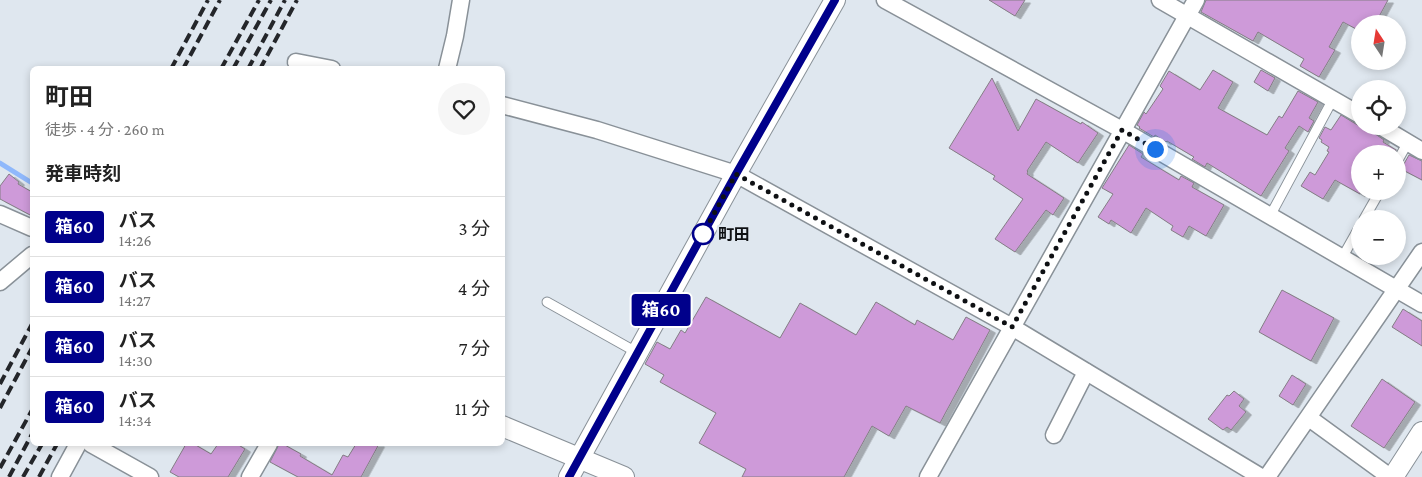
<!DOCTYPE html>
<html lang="ja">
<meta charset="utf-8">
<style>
body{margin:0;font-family:"Crimson Pro","Noto Sans JP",serif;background:#f6f6f6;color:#222;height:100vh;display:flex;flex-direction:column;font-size:19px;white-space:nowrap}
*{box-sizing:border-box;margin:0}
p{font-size:16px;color:#767676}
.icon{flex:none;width:28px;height:28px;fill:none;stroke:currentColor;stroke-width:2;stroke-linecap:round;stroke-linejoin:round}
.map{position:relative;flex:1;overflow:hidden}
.panel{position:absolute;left:30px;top:66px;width:475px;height:380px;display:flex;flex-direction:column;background:#fff;border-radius:8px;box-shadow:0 2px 8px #0003}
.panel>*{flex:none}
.badge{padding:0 10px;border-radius:4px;font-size:18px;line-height:32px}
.needle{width:32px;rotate:348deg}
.controls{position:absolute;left:1351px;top:15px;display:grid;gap:10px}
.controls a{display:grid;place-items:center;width:55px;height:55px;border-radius:50%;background:#fff;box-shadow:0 2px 8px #0003;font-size:25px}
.you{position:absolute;width:25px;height:25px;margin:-12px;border:4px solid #fff;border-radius:50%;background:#1a73e8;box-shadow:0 0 0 8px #1a73e833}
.map>.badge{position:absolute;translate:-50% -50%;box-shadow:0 0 0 2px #fff}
h2{padding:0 15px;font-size:19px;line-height:45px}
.round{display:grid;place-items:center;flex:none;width:52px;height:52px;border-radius:26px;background:#f6f6f6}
.headline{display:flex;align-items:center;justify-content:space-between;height:85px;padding:0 15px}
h1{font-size:24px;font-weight:700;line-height:38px}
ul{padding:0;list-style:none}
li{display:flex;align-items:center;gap:15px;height:60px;padding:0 15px;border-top:1px solid #e0e0e0}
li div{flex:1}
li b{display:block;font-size:19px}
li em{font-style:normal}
li .badge{min-width:55px;font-weight:700;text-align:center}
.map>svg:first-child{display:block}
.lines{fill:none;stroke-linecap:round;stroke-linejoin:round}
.stream{stroke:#8fb8fb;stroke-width:5}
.building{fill:#ce9ad9;stroke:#847d85;filter:url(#shadow)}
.service-casing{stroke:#899198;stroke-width:11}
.minor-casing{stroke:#899198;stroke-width:19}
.tertiary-casing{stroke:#899198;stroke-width:22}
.service{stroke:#fff;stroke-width:9}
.minor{stroke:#fff;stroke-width:16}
.tertiary{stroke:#fff;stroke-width:20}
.rail{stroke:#24262a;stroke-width:4;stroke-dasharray:10 5;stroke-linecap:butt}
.line-casing{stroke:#fff;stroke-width:11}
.line{stroke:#00008b;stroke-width:8}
.walk{stroke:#0e1013;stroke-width:5;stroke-dasharray:0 9}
.stop-dot{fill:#fff;stroke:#00008b;stroke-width:2.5}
.labels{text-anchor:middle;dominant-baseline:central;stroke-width:4.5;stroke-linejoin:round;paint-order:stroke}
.stop-label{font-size:16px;font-weight:bold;fill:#0e1013;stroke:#dfe7ef;text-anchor:start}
</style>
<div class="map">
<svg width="1422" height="477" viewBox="0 0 1422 477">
<defs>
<filter id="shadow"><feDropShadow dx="5.5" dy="3" stdDeviation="0" flood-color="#0004"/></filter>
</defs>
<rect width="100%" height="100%" fill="#dfe7ef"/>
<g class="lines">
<!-- stream -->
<path class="stream" d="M0,163L32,183"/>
</g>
<!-- building -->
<g class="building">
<path d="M989,0H1025L1015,16Z"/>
<path d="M1206,0H1388L1375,24H1360V31L1343,22L1329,47L1335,50L1319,77L1300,66L1304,59L1258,32L1253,41L1201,12Z"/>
<path d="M1213,70L1233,82L1218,108L1267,135L1279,116L1282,118L1298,91L1318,102L1309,118L1314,121L1308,132L1299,126L1285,148L1289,151L1261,196L1207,163L1205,167L1192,159L1194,157L1167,141L1166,142L1155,135L1154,137L1139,128L1140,127L1137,125L1144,112L1146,114L1163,89L1160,86L1169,71L1200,90Z"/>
<path d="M1261,70L1275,78L1268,91L1254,82Z"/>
<path d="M992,78L1018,131L1036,99L1081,124L1082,122L1098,133L1078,163L1046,142L1027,171L1028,172L1027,174L1064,198L1053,215L1046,210L1015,252L995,239L1023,199L993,179L995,176L949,148Z"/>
<path d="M1341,115L1369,132L1371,131L1384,140L1383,142L1396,150L1394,154H1360V194L1335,180L1323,199L1301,186L1310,172L1315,175L1329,152L1327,151L1329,147L1321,142L1322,140L1319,138L1325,127L1331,130Z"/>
<path d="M1129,145L1143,154L1141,157L1179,180L1181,176L1194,183L1192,187L1224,205L1206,236L1189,226L1183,237L1171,230L1173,226L1146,208L1131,233L1111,220L1109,224L1098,217L1113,194L1102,188Z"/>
<path d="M1409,155L1422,161V180L1401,169Z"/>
<path d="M9,174L19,182L18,184L32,192V216L0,199V186Z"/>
<path d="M1282,290L1334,318L1311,361L1259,332Z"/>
<path d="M706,297L780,338L800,303L856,335L876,302L915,325L917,320L953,340L966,317L990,330L940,423L906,406L889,436L872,426L844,477H742L746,469L699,443L716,413L660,382L664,375L645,364L657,342L670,349L681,330L685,333Z"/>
<path d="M1403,309L1422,321V346L1392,327Z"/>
<path d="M1292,375L1306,384L1293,405L1279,396Z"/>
<path d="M1382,379L1415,402L1384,448L1351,426Z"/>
<path d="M1234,391L1244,399L1239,406L1246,412L1231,430L1227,427L1223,430L1208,419L1227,395L1229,396Z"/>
<path d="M186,444H194L211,454L218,444H237L245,449L228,477H179L170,472Z"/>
<path d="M279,444H283L301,454L300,456L332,475L343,455L348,457L356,444H379L361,477H298L270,462Z"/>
</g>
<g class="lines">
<defs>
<g id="service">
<path d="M1398,160L1408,142"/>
<path d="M1270,216L1333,99"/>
<path d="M1364,219L1380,191"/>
<path d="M1342,258L1360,226"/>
<path d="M547,302L638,353"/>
</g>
<g id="minor">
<path d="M885,0L1122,130L1422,304"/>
<path d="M1160,0L1360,115"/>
<path d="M296,62L332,69"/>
<path d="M447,69L455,36L461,0"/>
<path d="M502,105L597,130L736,174L1012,327L1261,477"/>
<path d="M1380,126L1422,151"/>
<path d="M0,214L32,228"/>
<path d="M0,282L32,255"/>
<path d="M1309,418L1390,477"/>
<path d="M1054,435L1086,372"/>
<path d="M91,444L150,477"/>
<path d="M60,477L78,444"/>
<path d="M250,477L269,444"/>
<path d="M928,477L1196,0"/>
<path d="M1267,477L1422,252"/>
</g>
<g id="tertiary">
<path d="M502,426L624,477"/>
<path d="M569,477L736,174L835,0"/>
<path d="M1393,477L1422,432"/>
</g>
</defs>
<!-- service casing -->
<use href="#service" class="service-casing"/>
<!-- minor casing -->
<use href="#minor" class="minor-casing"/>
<!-- tertiary casing -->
<use href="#tertiary" class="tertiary-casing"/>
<!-- service -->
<use href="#service" class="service"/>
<!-- minor -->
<use href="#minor" class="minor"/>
<!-- tertiary -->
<use href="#tertiary" class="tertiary"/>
<!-- rail -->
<g class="rail">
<path d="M171,69L208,0"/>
<path d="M183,69L220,0"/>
<path d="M221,69L259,0"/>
<path d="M233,69L271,0"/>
<path d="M248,69L285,0"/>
<path d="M260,69L297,0"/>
<path d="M0,384L32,324"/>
<path d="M0,408L32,348"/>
<path d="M0,468L32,410"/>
<path d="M9,477L32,434"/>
<path d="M23,477L42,444"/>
<path d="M39,477L57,444"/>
</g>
</g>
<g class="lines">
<defs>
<path id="line" d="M569,477L736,174L835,0"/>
</defs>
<!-- line casing -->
<use href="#line" class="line-casing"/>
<!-- line -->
<use href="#line" class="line"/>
<!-- walk -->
<path class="walk" d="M703,234L700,239L736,174L1012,327L1122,130L1155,149"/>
</g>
<!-- markers -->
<circle class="stop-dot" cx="703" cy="234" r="10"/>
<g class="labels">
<!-- stop labels -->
<g class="stop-label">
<text x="718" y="234">町田</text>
</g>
</g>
</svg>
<div class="controls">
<a><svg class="needle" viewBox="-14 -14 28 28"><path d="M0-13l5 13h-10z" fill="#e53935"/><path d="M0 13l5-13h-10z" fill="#767676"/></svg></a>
<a><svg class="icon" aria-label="locate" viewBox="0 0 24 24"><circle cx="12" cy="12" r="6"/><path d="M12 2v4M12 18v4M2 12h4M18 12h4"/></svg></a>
<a>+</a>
<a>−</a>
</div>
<div class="you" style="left:1155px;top:149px"></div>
<b class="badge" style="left:661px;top:310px;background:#00008b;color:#fff">箱60</b>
<section class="panel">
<div class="headline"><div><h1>町田</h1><p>徒歩 · 4 分 · 260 m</p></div><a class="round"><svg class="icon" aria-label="heart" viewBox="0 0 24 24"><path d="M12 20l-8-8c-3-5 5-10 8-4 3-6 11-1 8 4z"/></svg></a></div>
<h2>発車時刻</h2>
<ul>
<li><span class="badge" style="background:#00008b;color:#fff">箱60</span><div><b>バス</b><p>14:26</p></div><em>3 分</em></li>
<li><span class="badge" style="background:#00008b;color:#fff">箱60</span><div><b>バス</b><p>14:27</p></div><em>4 分</em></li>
<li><span class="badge" style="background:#00008b;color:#fff">箱60</span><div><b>バス</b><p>14:30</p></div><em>7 分</em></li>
<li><span class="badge" style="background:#00008b;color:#fff">箱60</span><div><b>バス</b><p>14:34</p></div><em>11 分</em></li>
</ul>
</section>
</div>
